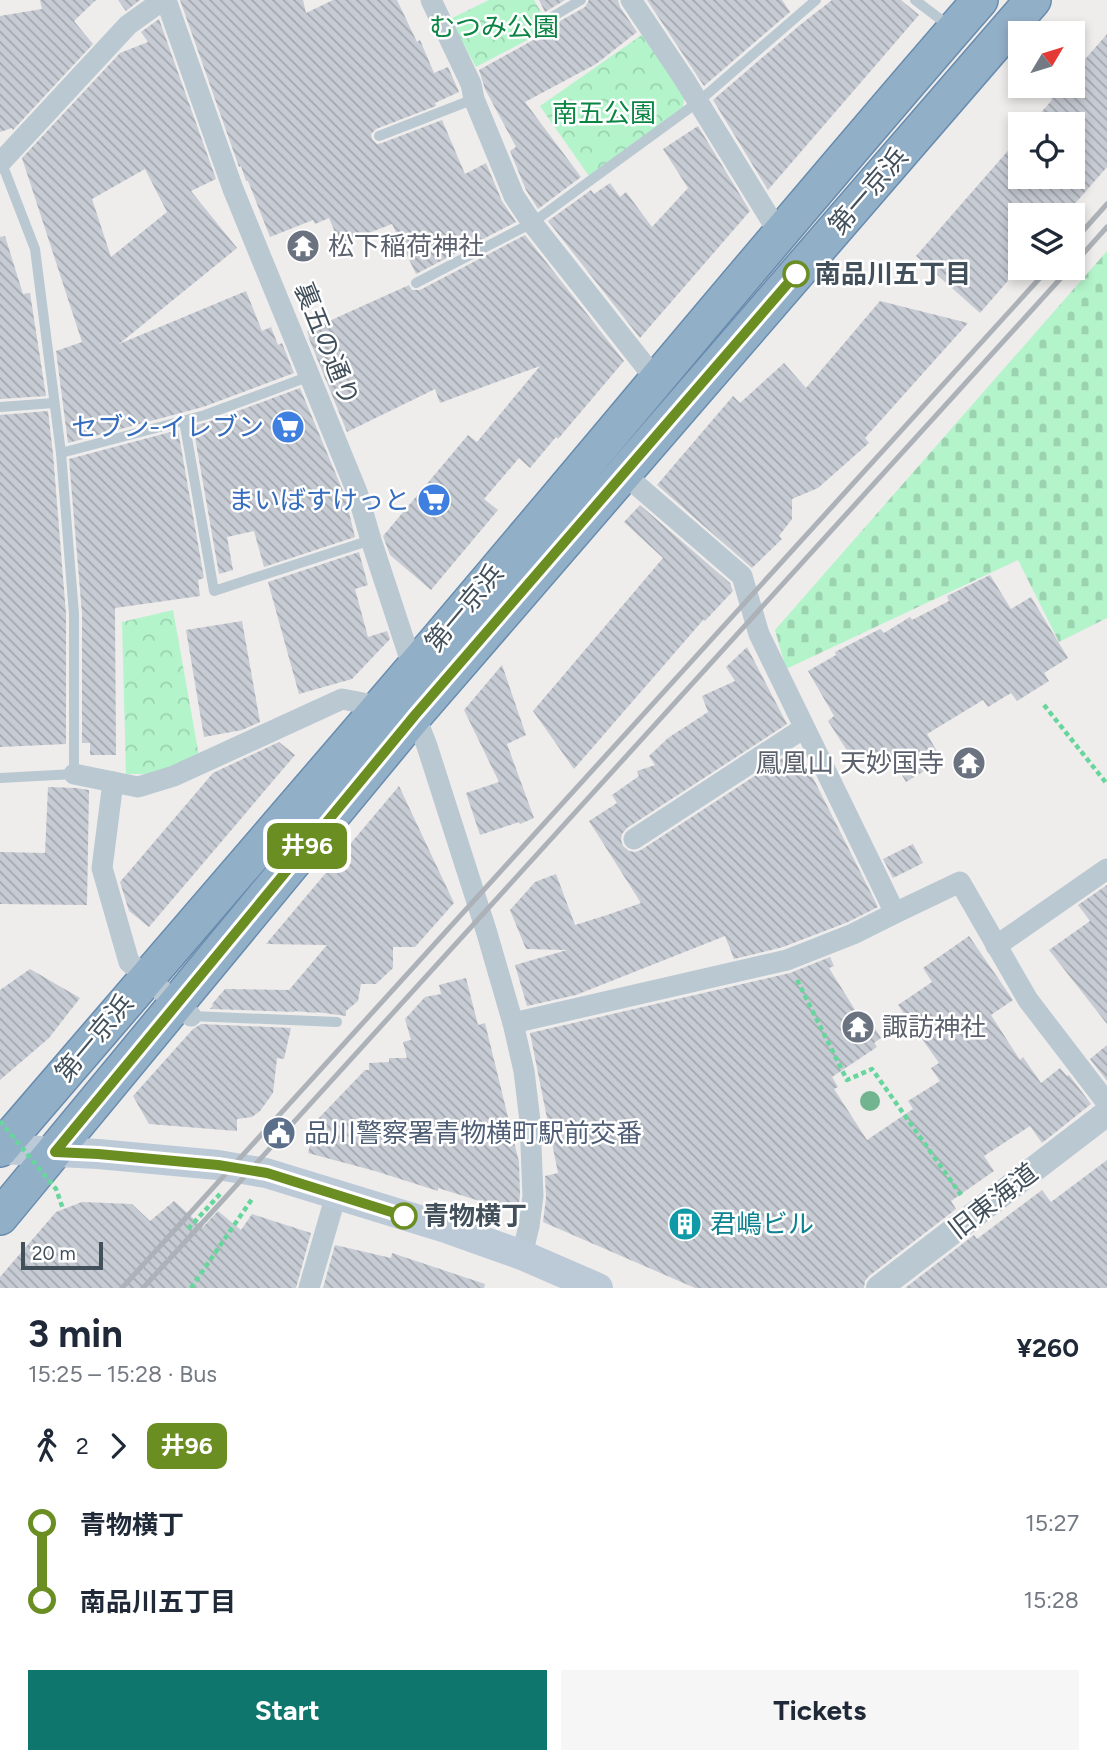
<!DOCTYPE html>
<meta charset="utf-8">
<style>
body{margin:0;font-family:Figtree,"Noto Sans JP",sans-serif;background:#f6f6f7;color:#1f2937;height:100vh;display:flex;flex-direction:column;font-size:26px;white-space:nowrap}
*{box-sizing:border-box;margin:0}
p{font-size:23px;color:#747a83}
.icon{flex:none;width:38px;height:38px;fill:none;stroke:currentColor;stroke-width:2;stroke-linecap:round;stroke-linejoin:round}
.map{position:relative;height:1288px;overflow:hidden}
.side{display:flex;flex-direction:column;background:#fff;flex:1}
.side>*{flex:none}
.badge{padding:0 14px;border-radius:10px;font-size:24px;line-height:46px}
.needle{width:46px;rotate:52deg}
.fabs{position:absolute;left:1008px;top:21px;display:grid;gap:14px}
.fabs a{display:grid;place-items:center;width:77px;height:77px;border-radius:0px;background:#fff;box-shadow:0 4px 10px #0003;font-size:35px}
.scale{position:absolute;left:21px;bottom:18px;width:82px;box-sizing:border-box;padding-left:7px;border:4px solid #42505c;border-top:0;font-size:19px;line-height:24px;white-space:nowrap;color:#42505c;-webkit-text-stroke:5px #fff;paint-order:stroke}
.map>.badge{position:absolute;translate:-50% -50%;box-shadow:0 0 0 4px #fff}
.legs{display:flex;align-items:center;gap:10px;height:77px;padding:0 28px;font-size:23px}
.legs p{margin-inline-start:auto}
.head{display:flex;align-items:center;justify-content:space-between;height:119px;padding:0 28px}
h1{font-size:38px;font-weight:700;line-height:52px}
.action{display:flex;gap:14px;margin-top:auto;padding:14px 28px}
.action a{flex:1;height:80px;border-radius:0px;background:#0f766e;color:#fff;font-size:28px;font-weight:700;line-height:80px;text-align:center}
.action a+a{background:#f6f6f7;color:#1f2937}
ul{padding:0 28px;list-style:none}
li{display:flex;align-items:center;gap:24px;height:77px;font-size:26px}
li i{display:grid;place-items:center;width:10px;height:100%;margin:0 9px;background:currentColor}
li i::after{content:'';width:18px;height:18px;margin:-9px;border:5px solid;border-radius:50%;background:#fff}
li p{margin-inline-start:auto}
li:first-child i{background:linear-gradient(#0000 50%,currentColor 0)}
li:last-child i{background:linear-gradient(currentColor 50%,#0000 0)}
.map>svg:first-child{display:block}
.cemetery{fill:url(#cemetery-stones)}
.park{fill:url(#park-crowns)}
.building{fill:url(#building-back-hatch);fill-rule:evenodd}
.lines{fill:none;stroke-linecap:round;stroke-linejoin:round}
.trunk-casing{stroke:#688cae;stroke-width:38}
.path{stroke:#67d69c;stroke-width:4.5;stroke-dasharray:5 3.5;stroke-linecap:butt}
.service{stroke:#bac8d1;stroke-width:10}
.minor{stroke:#bac8d1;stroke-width:21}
.tertiary{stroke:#bac8d1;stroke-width:26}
.secondary{stroke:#bccad8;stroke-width:30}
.trunk{stroke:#92afc8;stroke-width:35}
.rail{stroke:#adb2b8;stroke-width:5}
.path-bridge{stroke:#67d69c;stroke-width:4.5;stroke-dasharray:5 3.5;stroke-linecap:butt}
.tree{fill:#72b390}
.line-1-casing{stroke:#fff;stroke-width:16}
.line-1{stroke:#6b8e23;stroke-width:10}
.stop-1-dot{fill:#fff;stroke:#6b8e23;stroke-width:3.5}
.labels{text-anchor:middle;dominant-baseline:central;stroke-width:5;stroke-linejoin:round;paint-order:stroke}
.park-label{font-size:26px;fill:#0b8544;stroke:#fff}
.street-label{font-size:26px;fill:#42505c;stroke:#fff}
.worship-label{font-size:26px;fill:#5b616d;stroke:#fff;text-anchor:start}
.stop-label{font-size:26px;font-weight:bold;fill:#42505c;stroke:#fff;text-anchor:start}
.shop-label{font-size:26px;fill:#366cbe;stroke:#fff;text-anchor:end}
.service-label{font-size:26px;fill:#4e5e75;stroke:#fff;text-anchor:start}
.culture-label{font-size:26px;fill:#0d838f;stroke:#fff;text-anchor:start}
</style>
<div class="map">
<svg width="1107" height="1288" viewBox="0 0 1107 1288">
<defs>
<pattern id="cemetery-stones" width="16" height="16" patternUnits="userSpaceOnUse" patternTransform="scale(1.75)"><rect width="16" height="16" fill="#b3f4ca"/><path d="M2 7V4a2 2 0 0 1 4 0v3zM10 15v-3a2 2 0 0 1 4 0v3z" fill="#9bd3b0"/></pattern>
<pattern id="park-crowns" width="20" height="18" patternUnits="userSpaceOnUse" patternTransform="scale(1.75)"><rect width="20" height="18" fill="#b3f4ca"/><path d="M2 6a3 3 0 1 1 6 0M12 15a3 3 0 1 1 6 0" fill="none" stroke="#9bd3b0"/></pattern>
<pattern id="building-back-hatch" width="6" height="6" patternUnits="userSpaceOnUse" patternTransform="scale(1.75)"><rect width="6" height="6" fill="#c7cbd3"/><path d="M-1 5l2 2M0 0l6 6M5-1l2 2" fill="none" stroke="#a3a7ae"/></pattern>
</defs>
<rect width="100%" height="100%" fill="#efecec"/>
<!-- cemetery -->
<path class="cemetery" d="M1107,251V618L1059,642L1018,560L786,669L775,630Z"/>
<!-- park -->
<g class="park">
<path d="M489,0H534L550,28L476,67L450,19Z"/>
<path d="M646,32L685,92L683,107L589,176L540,106Z"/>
<path d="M173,610L199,756L155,774H126L122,622Z"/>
</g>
<!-- building -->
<g class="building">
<path d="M40,0H96L74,21L93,44L13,130L12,128L0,132V16L42,9Z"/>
<path d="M118,0H140L126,11Z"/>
<path d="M180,0H303L306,13L333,0H397L417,42L420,40L434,73L448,67L459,92L435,103L436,106L376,129L371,134L372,139L377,144L382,143L442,120L465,174L486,163L502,201L516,222L416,274L392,224L340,244L329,218L315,224L313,220L270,237L248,181H246L241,166L239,167Z"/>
<path d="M539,0H565L545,12Z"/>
<path d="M589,0H618L620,7L637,32L596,64L525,102L581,177L538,209L526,190L510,151L516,147L485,89L479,70L555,28L553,25L585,7Z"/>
<path d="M647,0H782L790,12L704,86Z"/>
<path d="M832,0H901L919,15L768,190L713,100L800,25Z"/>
<path d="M159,19L216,179L191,191L237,248L119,344L246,291L262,331L271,327L278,345L282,343L294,373L203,407L68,443L56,351L82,342L22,158L120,53L148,42L141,32ZM145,169L167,212L111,257L92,199Z"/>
<path d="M1107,34V167L1065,215H1020V267L980,313L916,256L1020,137V177H1073V124H1031L1052,100L1051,99L1062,86H1073V73Z"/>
<path d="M698,126L750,211L640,338L548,221L591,190L594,194L610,183L620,197L626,192L652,227L688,188L663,149Z"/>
<path d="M525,235L624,361L558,439L556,437L530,468L519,458L484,499L498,510L431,590L390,555L383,536L468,435L477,442L540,366L440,403L435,389L347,432L307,334L310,339L307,331L409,285L412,290H420Z"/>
<path d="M5,236L23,294L30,293L46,396L0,399V237Z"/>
<path d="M880,301L968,323L865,438L869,443L818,488L792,499V519L779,536L782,539L752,568L657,485L733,396L740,403L784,363L806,388Z"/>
<path d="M300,388L345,496L355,537L264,567L254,531L227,537L233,570L219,574L193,426L208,422Z"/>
<path d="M48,411L53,454L66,614V744L0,747V415Z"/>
<path d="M178,430L204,578L198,580L200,596L115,608L116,755H90V743H82V614L69,459Z"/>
<path d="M640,505L730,583L733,591L705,621L704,619L574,769L533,711L663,558L624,522Z"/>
<path d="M359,552L368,585L355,589L368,637L387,631L390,639L352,679L299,694L268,582Z"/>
<path d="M990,575L1011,609L1031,597L1068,658L1044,673L1049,681L1017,701L1011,693L988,707L983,700L927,734L942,760L906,782L886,748L855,763L828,721L834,716L808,671L836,655L835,652L880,629L884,633L910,617L912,620L949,601L947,596Z"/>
<path d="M242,621L260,722L242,730L204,737L186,630Z"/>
<path d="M747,647L787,724L627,828L622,834L621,840L623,846L629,851L635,852L641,850L798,748L878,907L848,922L783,947L734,959L725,936L576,995L527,1006L515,965L567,950L526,949L510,910L535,882L556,874L575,925L610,914L641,903L589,821L617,803L612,795L639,776L637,771L655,765L649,756L668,738L708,712L702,696L735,681L726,667Z"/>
<path d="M502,665L526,735L507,744L534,818L520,824L519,822L480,835L466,793L499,782L464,710Z"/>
<path d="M279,742L295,755L149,927L129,911L120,882L213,773Z"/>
<path d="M399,786L454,903L415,947H393V968L376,984H361L358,1001L346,1011V1016L317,1012L316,1013L295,1011V1012L210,1009L213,1005L212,1004L225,989L289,990L327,945L266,944Z"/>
<path d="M48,787L76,788L89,790L87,905L0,904V852L45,853Z"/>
<path d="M913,844L923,863L893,878L883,859Z"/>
<path d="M1107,885V1024L1049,950L1090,921L1078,905Z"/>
<path d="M969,936L1013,1000L991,1015L1020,1060L1023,1057L1041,1083L1060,1068L1067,1076L1069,1075L1091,1104L1042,1143L1030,1126L984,1156L994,1171L951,1201L956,1209L869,1276L865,1281L864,1288H695L543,1222L546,1198L545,1176L558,1173L530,1033L790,973L830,957L834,966L829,968L857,1013L863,1010L881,1038L874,1043L877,1047L832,1077L838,1087L834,1089L867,1140L913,1109L908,1101L940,1081L931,1068L939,1063L898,1005L932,982L923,968Z"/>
<path d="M30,969L80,998L49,1038L0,1080V990Z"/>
<path d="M466,978L478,1025L485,1023L519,1162L520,1195L518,1211L502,1204V1208L438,1188V1191L375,1171L308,1153L316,1121L365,1070H369V1063L389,1062V1058H407L403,1042L411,1040L405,1019L425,997L441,994L439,985Z"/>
<path d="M201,1024L291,1028L284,1059L277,1058L273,1093L260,1111L252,1117L237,1119V1131L149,1124L133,1096L193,1029Z"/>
<path d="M1107,1045V1081L1090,1059Z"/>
<path d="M1107,1160V1288H905L974,1235L977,1239L1042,1190L1051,1202Z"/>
<path d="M174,1201L203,1227L218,1211L241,1230L252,1214L311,1233L296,1288H0V1277L56,1212L82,1202L132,1204L150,1221Z"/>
<path d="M335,1245L391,1258L392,1253L485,1284L484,1288H323Z"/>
</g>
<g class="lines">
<defs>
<g id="trunk">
<path d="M0,1149C146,977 294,808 440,637C620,425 797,210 980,0"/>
<path d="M0,1217L415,715L1033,0"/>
</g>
</defs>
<!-- trunk casing -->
<use href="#trunk" class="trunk-casing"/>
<!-- path -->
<g class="path">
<path d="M1044,705L1107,784"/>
<path d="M797,980L847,1080L872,1069L961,1195"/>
<path d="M188,1229L220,1194"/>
<path d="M191,1288L252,1199"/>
</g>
<!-- service -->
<g class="service">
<path d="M915,0L952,28"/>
<path d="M545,21L581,0"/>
<path d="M379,136L474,99"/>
<path d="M1,161L35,249L61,453L205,415L310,376"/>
<path d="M416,283L532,223L698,102L816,0"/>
<path d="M0,407L54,403"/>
<path d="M184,421L214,591L371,540"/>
<path d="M0,778L74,774V614L61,453"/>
<path d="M191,1016L337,1022"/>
</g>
<!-- minor -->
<g class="minor">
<path d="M166,0L233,189L357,492L371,540L413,668V674"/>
<path d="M431,0L471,84L474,99L514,196L532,223L657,381"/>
<path d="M631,0L684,79L779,233"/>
<path d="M0,163L128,25L163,0"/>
<path d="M624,474L742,576L759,634L895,913"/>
<path d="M415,707V715L427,746L486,930L513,1023L524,1071L530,1121L533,1196L529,1226L522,1255"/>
<path d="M74,774L138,787L174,776L342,699L389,708"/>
<path d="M113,782L102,868L129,962L191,1016"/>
<path d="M634,839L804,728"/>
<path d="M996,946L1107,869"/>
<path d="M513,1023L787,960L853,934L895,913L960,882L1028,1000L1107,1103"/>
<path d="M309,1288L336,1195"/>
</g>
<!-- tertiary -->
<path class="tertiary" d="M879,1288L1107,1113"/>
<!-- secondary -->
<path class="secondary" d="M0,1149L98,1154L218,1165L266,1173L449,1229L522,1255L598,1288"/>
<!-- trunk -->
<use href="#trunk" class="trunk"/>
<!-- rail -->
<g class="rail">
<path d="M1073,242L1107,204"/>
<path d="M1073,265L1107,227"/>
<path d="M122,1288L1049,268"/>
<path d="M143,1288L1070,268"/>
</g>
<!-- path-bridge -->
<path class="path-bridge" d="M0,1121L56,1189L63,1209"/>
</g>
<!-- trees -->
<circle class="tree" cx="870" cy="1101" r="10"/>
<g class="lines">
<defs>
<path id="line-1" d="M404,1216L267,1173L218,1165L98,1154L55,1152L415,715L796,274"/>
</defs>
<!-- line-1 casing -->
<use href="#line-1" class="line-1-casing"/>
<!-- line-1 -->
<use href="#line-1" class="line-1"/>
</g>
<!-- icons -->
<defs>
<symbol id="temple-disc" viewBox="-11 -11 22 22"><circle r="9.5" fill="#6b7280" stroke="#fff"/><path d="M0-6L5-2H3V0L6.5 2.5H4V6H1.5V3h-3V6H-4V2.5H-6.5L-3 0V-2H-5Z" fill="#fff"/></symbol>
<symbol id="supermarket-disc" viewBox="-11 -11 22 22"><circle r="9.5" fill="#3f7fe0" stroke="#fff"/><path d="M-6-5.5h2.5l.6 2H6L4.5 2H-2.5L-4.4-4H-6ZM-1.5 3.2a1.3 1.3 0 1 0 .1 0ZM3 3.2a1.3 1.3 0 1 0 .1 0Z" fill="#fff"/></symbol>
<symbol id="civic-disc" viewBox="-11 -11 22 22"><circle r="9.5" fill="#5c6f8a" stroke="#fff"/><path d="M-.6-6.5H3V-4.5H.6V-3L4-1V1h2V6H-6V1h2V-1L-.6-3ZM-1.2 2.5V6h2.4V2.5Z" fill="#fff"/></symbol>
<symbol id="building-disc" viewBox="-11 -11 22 22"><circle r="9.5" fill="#0f9aa8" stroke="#fff"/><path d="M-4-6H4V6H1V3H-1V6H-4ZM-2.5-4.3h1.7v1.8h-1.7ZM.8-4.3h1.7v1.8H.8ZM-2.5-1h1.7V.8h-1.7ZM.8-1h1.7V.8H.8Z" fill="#fff"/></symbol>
</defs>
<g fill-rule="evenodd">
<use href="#temple-disc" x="284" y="227" width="38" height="38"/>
<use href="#supermarket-disc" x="269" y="408" width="38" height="38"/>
<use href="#supermarket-disc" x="415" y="481" width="38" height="38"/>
<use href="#temple-disc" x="950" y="744" width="38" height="38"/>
<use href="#temple-disc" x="839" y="1008" width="38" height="38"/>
<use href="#civic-disc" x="260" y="1114" width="38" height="38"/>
<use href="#building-disc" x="666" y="1205" width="38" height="38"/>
</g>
<!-- markers -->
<g class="stop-1-dot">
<circle cx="796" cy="274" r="12"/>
<circle cx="404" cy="1216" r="12"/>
</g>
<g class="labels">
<!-- park labels -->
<g class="park-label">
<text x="494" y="27">むつみ公園</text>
<text x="604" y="113">南五公園</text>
</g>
<!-- street labels -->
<g class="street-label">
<text transform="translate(868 191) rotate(-49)">第一京浜</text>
<text transform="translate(327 344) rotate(68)">裏五の通り</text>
<text transform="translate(464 608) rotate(-50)">第一京浜</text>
<text transform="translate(94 1038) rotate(-50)">第一京浜</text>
<text transform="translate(993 1201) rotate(-38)">旧東海道</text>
</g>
<!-- worship labels -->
<g class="worship-label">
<text x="328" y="246">松下稲荷神社</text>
<text x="944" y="763" text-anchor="end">鳳凰山 天妙国寺</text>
<text x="882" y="1027">諏訪神社</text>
</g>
<!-- stop labels -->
<g class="stop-label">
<text x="815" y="274">南品川五丁目</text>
<text x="423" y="1216">青物横丁</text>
</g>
<!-- shop labels -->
<g class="shop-label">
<text x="264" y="427">セブン-イレブン</text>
<text x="410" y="500">まいばすけっと</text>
</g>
<!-- service labels -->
<g class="service-label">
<text x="304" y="1133">品川警察署青物横町駅前交番</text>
</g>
<!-- culture labels -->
<g class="culture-label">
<text x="710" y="1224">君嶋ビル</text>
</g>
</g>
</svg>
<div class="fabs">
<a><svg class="needle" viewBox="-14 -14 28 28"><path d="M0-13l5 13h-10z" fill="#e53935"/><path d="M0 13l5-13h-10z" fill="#747a83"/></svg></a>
<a><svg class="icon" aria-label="locate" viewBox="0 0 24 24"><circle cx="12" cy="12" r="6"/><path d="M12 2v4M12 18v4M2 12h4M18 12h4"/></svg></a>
<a><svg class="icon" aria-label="layers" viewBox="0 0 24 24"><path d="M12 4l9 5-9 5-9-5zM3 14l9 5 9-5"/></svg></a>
</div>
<div class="scale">20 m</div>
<b class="badge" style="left:307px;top:846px;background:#6b8e23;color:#fff">井96</b>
</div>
<section class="side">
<div class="head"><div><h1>3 min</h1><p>15:25 – 15:28 · Bus</p></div><b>¥260</b></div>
<div class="legs"><svg class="icon" aria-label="walk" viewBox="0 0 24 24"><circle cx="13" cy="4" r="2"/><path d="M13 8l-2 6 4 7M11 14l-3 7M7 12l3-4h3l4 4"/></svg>2<svg class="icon" aria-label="forward" viewBox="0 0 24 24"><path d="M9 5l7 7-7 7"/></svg><b class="badge" style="background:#6b8e23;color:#fff">井96</b></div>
<ul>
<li><i style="color:#6b8e23"></i><b>青物横丁</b><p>15:27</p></li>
<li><i style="color:#6b8e23"></i><b>南品川五丁目</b><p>15:28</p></li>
</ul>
<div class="action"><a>Start</a><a>Tickets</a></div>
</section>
